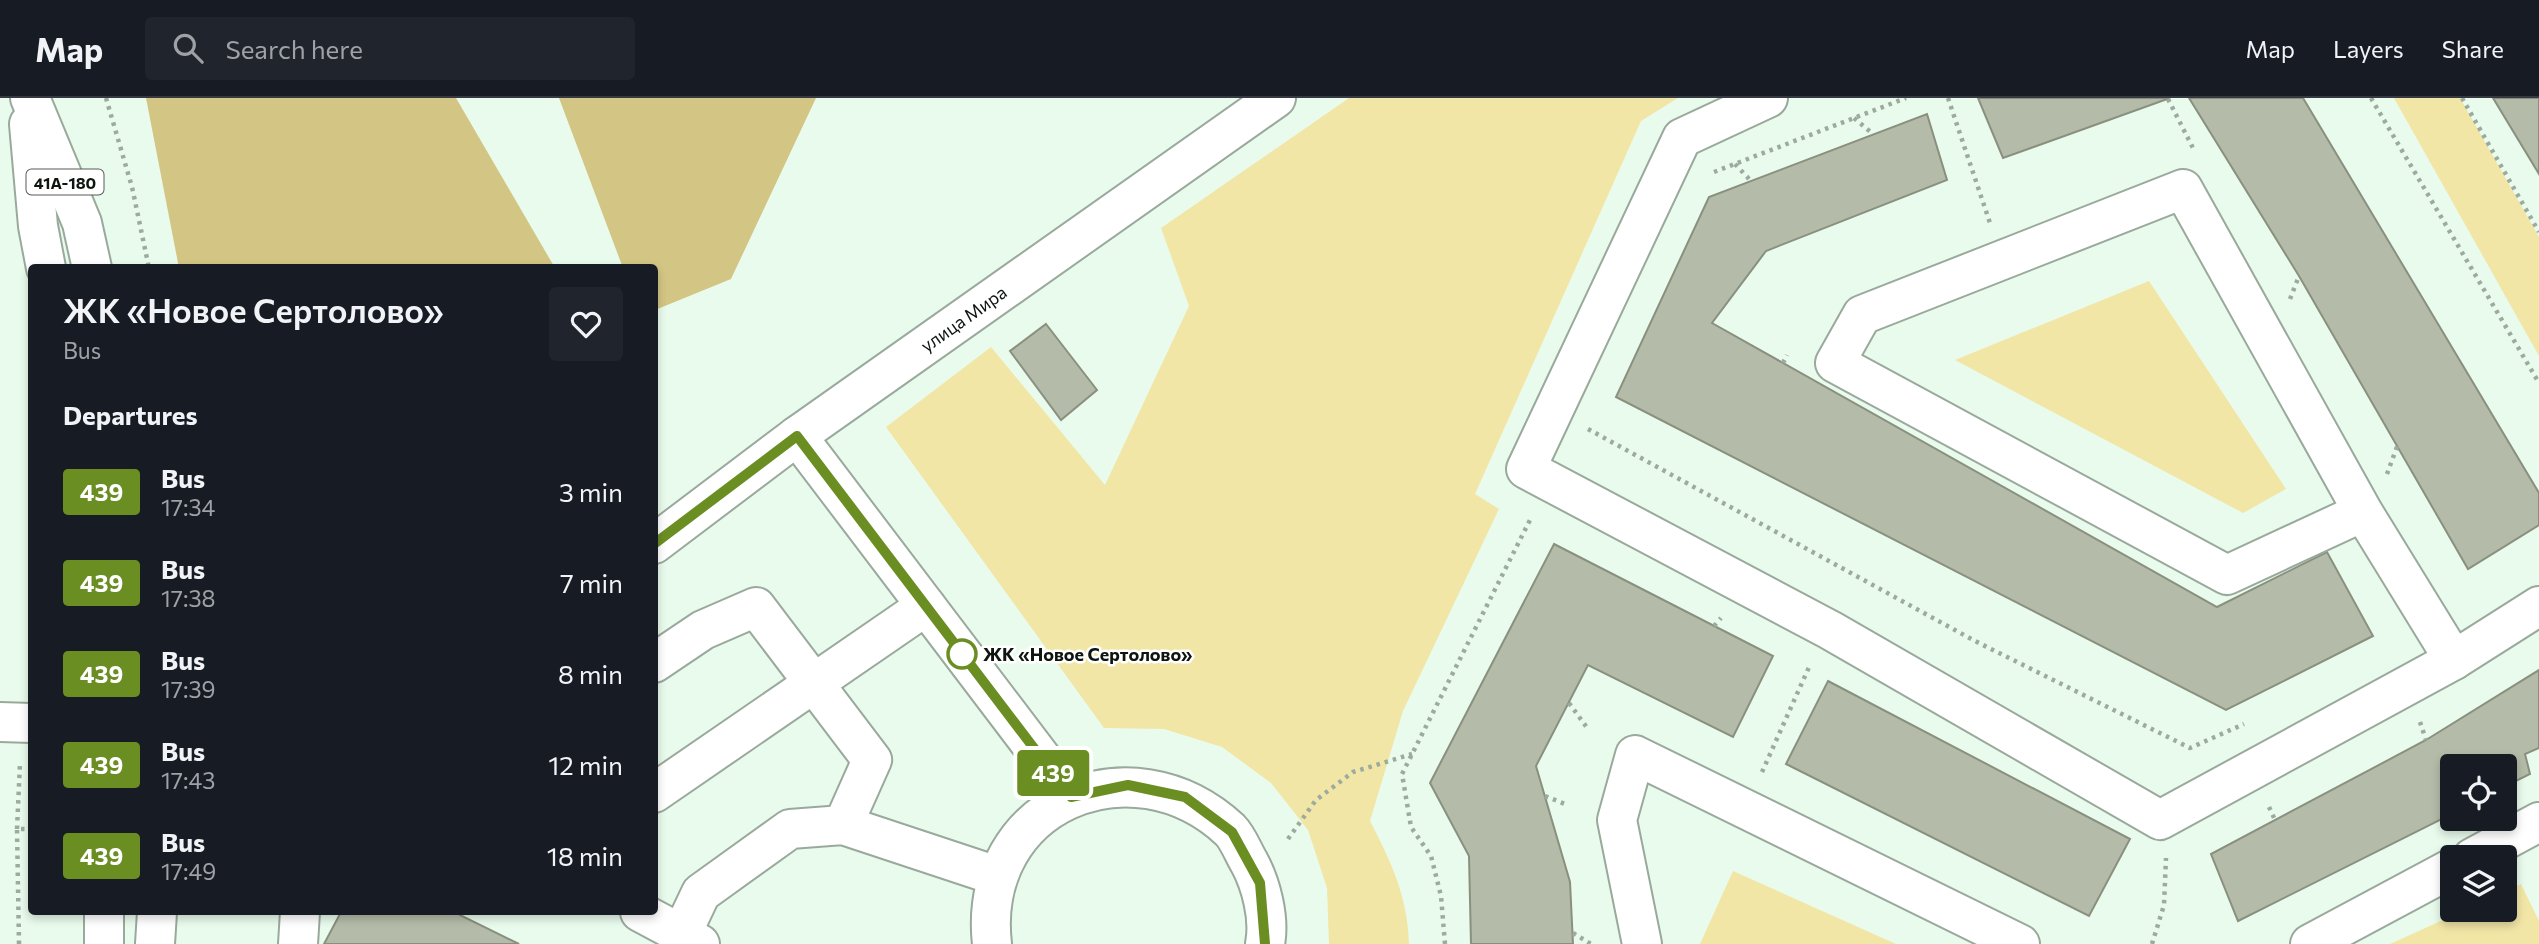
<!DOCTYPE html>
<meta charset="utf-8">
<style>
body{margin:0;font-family:Commissioner,sans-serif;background:#20242c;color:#f1f3f6;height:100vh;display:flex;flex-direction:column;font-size:26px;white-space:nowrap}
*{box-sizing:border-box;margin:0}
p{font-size:23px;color:#9ea1a6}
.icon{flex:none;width:38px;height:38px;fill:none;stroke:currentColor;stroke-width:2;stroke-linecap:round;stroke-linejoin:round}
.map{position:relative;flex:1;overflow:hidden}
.details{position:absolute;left:28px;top:166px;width:630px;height:651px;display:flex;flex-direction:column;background:#171b24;border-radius:7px;box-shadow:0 4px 10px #0003}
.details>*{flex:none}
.badge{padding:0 14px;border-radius:5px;font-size:24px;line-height:46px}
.controls{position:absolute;left:2440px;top:656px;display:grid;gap:14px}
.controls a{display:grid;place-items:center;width:77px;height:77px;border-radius:7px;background:#171b24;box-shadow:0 4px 10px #0003;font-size:35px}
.map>.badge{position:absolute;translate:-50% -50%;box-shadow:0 0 0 4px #fff}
h2{padding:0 35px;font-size:26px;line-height:63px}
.round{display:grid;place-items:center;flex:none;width:74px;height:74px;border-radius:7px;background:#20242c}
.headline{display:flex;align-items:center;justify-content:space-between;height:119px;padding:0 35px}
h1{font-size:33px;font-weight:600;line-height:52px}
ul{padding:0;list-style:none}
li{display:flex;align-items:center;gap:21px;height:91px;padding:0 35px}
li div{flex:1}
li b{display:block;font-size:26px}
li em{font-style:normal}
li .badge{min-width:77px;font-weight:700;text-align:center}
header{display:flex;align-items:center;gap:42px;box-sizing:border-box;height:98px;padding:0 35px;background:#171b24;border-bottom:2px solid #363941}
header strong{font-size:33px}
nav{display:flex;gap:38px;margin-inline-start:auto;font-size:24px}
.search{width:490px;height:63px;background:#20242c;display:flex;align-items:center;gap:18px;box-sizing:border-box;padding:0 24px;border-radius:7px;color:#9ea1a6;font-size:26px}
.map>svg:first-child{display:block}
.green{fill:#f2e6a7}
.forest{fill:#d3c684}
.building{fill:#b4bba8;stroke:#89907f;stroke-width:2}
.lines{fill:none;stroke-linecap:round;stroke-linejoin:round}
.minor-casing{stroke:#99a99c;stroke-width:42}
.major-casing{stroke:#99a99c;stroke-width:42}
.path{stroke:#9dab9f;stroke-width:4.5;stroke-dasharray:3.5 5;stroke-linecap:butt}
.minor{stroke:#fff;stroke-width:38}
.major{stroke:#fff;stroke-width:38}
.line-casing{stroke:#fff;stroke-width:16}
.line{stroke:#6b8e23;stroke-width:10}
.stop-dot{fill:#fff;stroke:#6b8e23;stroke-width:3.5}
.labels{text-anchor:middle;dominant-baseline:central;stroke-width:5;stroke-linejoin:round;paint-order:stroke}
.shield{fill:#fff;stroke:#565a57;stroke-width:2}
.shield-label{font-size:16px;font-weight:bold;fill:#0e140f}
.street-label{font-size:18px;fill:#0e140f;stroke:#fff}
.stop-label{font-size:18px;font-weight:bold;fill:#0e140f;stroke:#fff;text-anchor:start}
</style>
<header>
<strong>Map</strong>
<div class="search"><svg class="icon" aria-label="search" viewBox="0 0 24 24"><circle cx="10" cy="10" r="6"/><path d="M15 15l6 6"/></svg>Search here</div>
<nav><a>Map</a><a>Layers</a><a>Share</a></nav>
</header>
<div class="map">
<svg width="2539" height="846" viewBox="0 0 2539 846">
<rect width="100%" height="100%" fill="#e9fbec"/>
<!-- green -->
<g class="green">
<path d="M1349,0H1678L1641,23L1475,396L1499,411L1403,613L1370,723C1391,763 1408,800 1409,846H1329L1327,790L1308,732L1271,685L1222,649L1164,631L1104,630L886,329L991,249L1105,387L1189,208L1161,130Z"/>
<path d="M2394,0H2460L2539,139V258Z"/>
<path d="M2149,183L2286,391L2243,415L1955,262Z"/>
<path d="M1733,773L1896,846H1700Z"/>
<path d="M2521,786L2539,823V846H2390L2465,812H2504V794Z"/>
</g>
<!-- forest -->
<g class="forest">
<path d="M146,0H456L555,170H179Z"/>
<path d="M559,0H816L731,181L655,212L654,170H623Z"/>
</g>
<!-- building -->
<g class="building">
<path d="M1978,0H2170L2003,60Z"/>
<path d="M2189,0H2303L2539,395V427L2468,471L2299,178Z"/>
<path d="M2493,0H2539V76Z"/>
<path d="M1927,16L1947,82L1766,153L1712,225L2217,509L2327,454L2373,538L2226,612L1616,299L1709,99Z"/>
<path d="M1046,226L1097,292L1061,322L1010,253Z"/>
<path d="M1554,446L1773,558L1733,639L1588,567L1536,668L1570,784L1573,846H1471L1469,758L1430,685Z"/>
<path d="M2539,572V650L2525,656L2530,676L2504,689V668H2452V716L2238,823L2211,756L2426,642Z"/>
<path d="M1828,583L2130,741L2089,818L1786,666Z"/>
<path d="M341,814H454L519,846H324Z"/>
</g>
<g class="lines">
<defs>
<g id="minor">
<path d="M1768,0L1682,40L1526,371L1830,532L2160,722L2454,562L2539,508"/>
<path d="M797,338L1071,699"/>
<path d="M2363,414L2227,477L1835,265L1862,217L2183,91L2363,414L2454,562"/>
<path id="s1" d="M654,446L797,338L1276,0"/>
<path d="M654,565L703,532L756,509L872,662L843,727"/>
<path d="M0,624L32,625"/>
<path d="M654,695L926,508"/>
<path d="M2472,760L2539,724"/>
<path d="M640,814L700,846"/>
<path d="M682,835L701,795L790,731L843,727L997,778"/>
<path d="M298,846L300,814"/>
<path d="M992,846C976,706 1131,640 1230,732C1238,740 1243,754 1249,764C1261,786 1270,820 1265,846"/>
<path d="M1642,846L1617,722L1635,657L2020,846"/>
<path d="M2310,846L2452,770"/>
</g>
<g id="major">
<path d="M30,0L82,125L92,170"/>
<path d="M29,26L38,128L46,170"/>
<path d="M104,846V814"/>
<path d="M155,846L157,814"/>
</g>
</defs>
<!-- minor casing -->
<use href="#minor" class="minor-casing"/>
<!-- major casing -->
<use href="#major" class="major-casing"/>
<!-- path -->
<g class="path">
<path d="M106,0L132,89L149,170"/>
<path d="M1948,0L1990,125"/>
<path d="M2371,0L2539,285"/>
<path d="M2462,0L2539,134"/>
<path d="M2168,1L2194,52"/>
<path d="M1854,20L1873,36"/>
<path d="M1735,66L1751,83"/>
<path d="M1714,74L1906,0"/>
<path d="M2290,201L2299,178"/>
<path d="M1783,265L1787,257"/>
<path d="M1588,331L1975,543L2190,650L2244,626"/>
<path d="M2387,376L2398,346"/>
<path d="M1714,528L1721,520"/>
<path d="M1569,605L1588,631"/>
<path d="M2420,624L2426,642"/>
<path d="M1762,674L1810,567"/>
<path d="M1545,698L1565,706"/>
<path d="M2269,709L2275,722"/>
<path d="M17,731L20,665"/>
<path d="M1288,741L1316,702L1353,674L1412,656"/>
<path d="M1573,835L1591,846"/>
<path d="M19,846L17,731H32"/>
<path d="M1445,846L1441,798L1431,758L1411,729L1402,676L1531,420"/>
<path d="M2152,846L2164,807L2166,760"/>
</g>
<!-- minor -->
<use href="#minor" class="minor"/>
<!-- major -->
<use href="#major" class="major"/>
</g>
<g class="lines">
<defs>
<path id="line" d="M654,446L797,338L1071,699L1128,687L1185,699L1232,734L1260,785L1265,846"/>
</defs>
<!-- line casing -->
<use href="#line" class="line-casing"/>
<!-- line -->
<use href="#line" class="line"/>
</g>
<!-- markers -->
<circle class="stop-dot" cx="962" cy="556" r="14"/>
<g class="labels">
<!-- shield labels -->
<rect class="shield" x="26.5" y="71.5" width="77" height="25" rx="5"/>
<g class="shield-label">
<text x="65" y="84">41А-180</text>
</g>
<!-- street labels -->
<g class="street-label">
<text stroke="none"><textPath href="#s1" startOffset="383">улица Мира</textPath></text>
</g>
<!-- stop labels -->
<g class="stop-label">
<text x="983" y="556">ЖК «Новое Сертолово»</text>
</g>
</g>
</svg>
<div class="controls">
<a><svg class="icon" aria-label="locate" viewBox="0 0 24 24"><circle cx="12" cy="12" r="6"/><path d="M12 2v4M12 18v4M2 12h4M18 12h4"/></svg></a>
<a><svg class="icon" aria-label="layers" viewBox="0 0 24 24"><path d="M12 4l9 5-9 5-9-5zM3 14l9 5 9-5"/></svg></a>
</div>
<b class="badge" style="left:1053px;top:675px;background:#6b8e23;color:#fff">439</b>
<section class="details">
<div class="headline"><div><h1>ЖК «Новое Сертолово»</h1><p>Bus</p></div><a class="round"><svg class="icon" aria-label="heart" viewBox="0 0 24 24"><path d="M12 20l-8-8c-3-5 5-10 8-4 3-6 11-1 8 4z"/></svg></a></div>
<h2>Departures</h2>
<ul>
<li><span class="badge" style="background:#6b8e23;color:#fff">439</span><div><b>Bus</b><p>17:34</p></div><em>3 min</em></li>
<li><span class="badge" style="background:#6b8e23;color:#fff">439</span><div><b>Bus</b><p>17:38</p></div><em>7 min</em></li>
<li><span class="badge" style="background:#6b8e23;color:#fff">439</span><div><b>Bus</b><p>17:39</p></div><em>8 min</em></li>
<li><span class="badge" style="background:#6b8e23;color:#fff">439</span><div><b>Bus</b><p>17:43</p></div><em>12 min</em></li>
<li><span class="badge" style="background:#6b8e23;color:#fff">439</span><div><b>Bus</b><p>17:49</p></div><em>18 min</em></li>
</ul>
</section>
</div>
